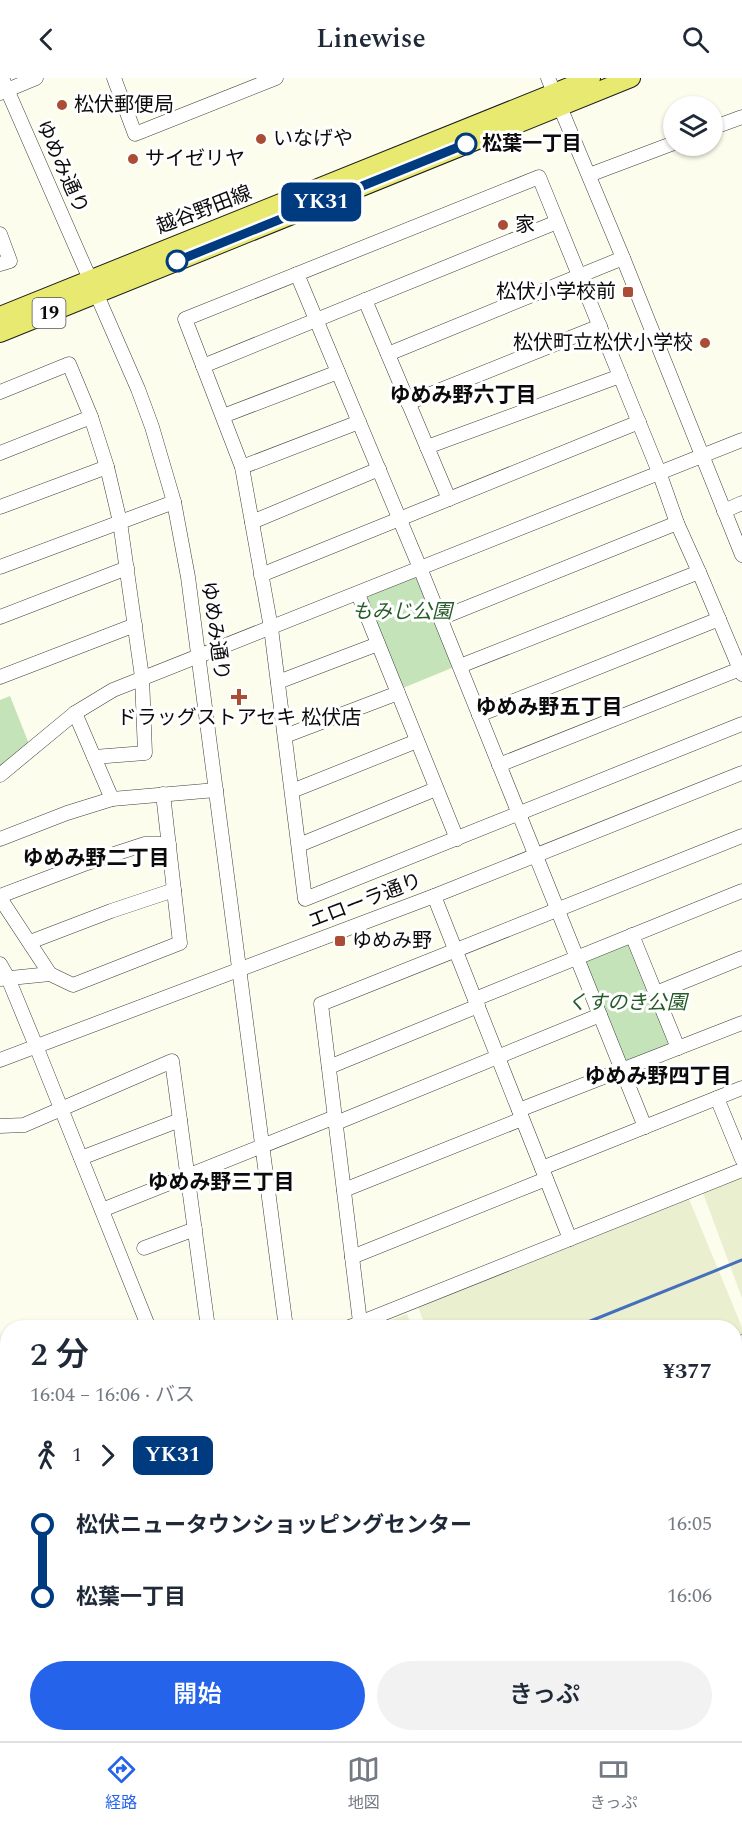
<!DOCTYPE html>
<html lang="ja">
<meta charset="utf-8">
<style>
body{margin:0;font-family:Spectral,"Noto Sans JP",serif;background:#f2f2f3;color:#1f2937;height:100vh;display:flex;flex-direction:column;font-size:22px;white-space:nowrap}
*{box-sizing:border-box;margin:0}
p{font-size:20px;color:#747a83}
.icon{flex:none;width:33px;height:33px;fill:none;stroke:currentColor;stroke-width:2;stroke-linecap:round;stroke-linejoin:round}
.map{position:relative;flex:1;overflow:hidden}
.side{position:absolute;left:0px;top:1242px;width:742px;height:422px;display:flex;flex-direction:column;background:#fff;border-radius:24px 24px 0 0;box-shadow:0 2px 4px #0004}
.side>*{flex:none}
.badge{padding:0 12px;border-radius:9px;font-size:21px;line-height:39px}
.controls{position:absolute;left:663px;top:18px;display:grid;gap:12px}
.controls a{display:grid;place-items:center;width:60px;height:60px;border-radius:50%;background:#fff;box-shadow:0 2px 4px #0004;font-size:30px}
.map>.badge{position:absolute;translate:-50% -50%;box-shadow:0 0 0 3px #fff}
.legs{display:flex;align-items:center;gap:9px;height:66px;padding:0 30px;font-size:20px}
.legs p{margin-inline-start:auto}
.head{display:flex;align-items:center;justify-content:space-between;height:102px;padding:0 30px}
h1{font-size:33px;font-weight:600;line-height:45px}
.button{display:flex;gap:12px;margin-top:auto;padding:12px 30px}
.button a{flex:1;height:69px;border-radius:36px;background:#2563eb;color:#fff;font-size:24px;font-weight:600;line-height:69px;text-align:center}
.button a+a{background:#f2f2f3;color:#1f2937}
ul{padding:0 30px;list-style:none}
li{display:flex;align-items:center;gap:21px;height:72px;font-size:22px}
li i{display:grid;place-items:center;width:9px;height:100%;margin:0 8px;background:currentColor}
li i::after{content:'';width:15px;height:15px;margin:-8px;border:4px solid;border-radius:50%;background:#fff}
li p{margin-inline-start:auto}
li:first-child i{background:linear-gradient(#0000 50%,currentColor 0)}
li:last-child i{background:linear-gradient(currentColor 50%,#0000 0)}
header{display:flex;justify-content:space-between;align-items:center;height:78px;padding:0 30px;background:#fff;font-size:27px;font-weight:600}
.tabs{display:flex;justify-content:space-around;align-items:center;height:84px;border-top:2px solid #e0e1e3;background:#fff;font-size:16px;color:#747a83}
.tabs a{display:grid;justify-items:center;gap:3px}
.tabs .selected{color:#2563eb}
.map>svg:first-child{display:block}
.farmland{fill:#eaf0cf}
.green{fill:#c4e3b9}
.lines{fill:none;stroke-linecap:round;stroke-linejoin:round}
.stream{stroke:#456ebd;stroke-width:3}
.minor-casing{stroke:#3e3e3e;stroke-width:15}
.major-casing{stroke:#1c1c1c;stroke-width:20}
.minor{stroke:#fff;stroke-width:14}
.major{stroke:#e7e970;stroke-width:18}
.line-1-casing{stroke:#fff;stroke-width:14}
.line-1{stroke:#003b80;stroke-width:9}
.poi-dot{fill:#ab4d34;stroke:#fff;stroke-width:2}
.stop-1-dot{fill:#fff;stroke:#003b80;stroke-width:3}
.labels{text-anchor:middle;dominant-baseline:central;stroke-width:6;stroke-linejoin:round;paint-order:stroke}
.shield{fill:#fff;stroke:#545454;stroke-width:1.5}
.shield-label{font-size:18px;font-weight:bold;fill:#0b0b0b}
.poi-label{font-size:20px;fill:#0b0b0b;stroke:#fff;text-anchor:start}
.stop-label{font-size:20px;font-weight:bold;fill:#0b0b0b;stroke:#fff;text-anchor:start}
.street-label{font-size:20px;fill:#0b0b0b;stroke:#fff}
.park-label{font-size:20px;font-style:italic;fill:#245b26;stroke:#fff}
.neighbourhood-label{font-size:21px;font-weight:bold;fill:#0b0b0b;stroke:#fff}
</style>
<header><svg class="icon" aria-label="back" viewBox="0 0 24 24"><path d="M15 5l-7 7 7 7"/></svg>Linewise<svg class="icon" aria-label="search" viewBox="0 0 24 24"><circle cx="10" cy="10" r="6"/><path d="M15 15l6 6"/></svg></header>
<div class="map">
<svg width="742" height="1663" viewBox="0 0 742 1663">
<rect width="100%" height="100%" fill="#fcfdec"/>
<!-- farmland -->
<g class="farmland">
<path d="M742,1099V1220L703,1115Z"/>
<path d="M689,1121L742,1249V1259L735,1262V1250L426,1249L418,1229Z"/>
<path d="M407,1236L412,1249H372Z"/>
<path d="M742,1274V1440L735,1443V1277Z"/>
<path d="M742,1451V1614L735,1617V1454Z"/>
<path d="M458,1656H578L580,1663H461Z"/>
<path d="M587,1656H637L619,1663H590Z"/>
</g>
<!-- green -->
<g class="green">
<path d="M413,499L419,500L454,589L403,610L366,522L369,518Z"/>
<path d="M10,618L29,666L0,690V622Z"/>
<path d="M630,863L673,967L624,986L581,882Z"/>
</g>
<g class="lines">
<!-- stream -->
<path class="stream" d="M573,1250L742,1182"/>
<defs>
<g id="minor">
<path d="M2,0L138,311L152,349L174,424L188,499L286,1250"/>
<path d="M114,0L135,56L276,0"/>
<path d="M548,0L623,180L742,477"/>
<path d="M0,15L36,0"/>
<path d="M712,50L742,39"/>
<path d="M589,97L674,65"/>
<path d="M0,156L10,183L0,186"/>
<path d="M297,196L420,490L645,1049"/>
<path d="M365,222L449,421"/>
<path d="M388,276L623,180"/>
<path d="M203,288L557,144"/>
<path d="M0,314L69,286L91,339L107,389L120,444L142,599L145,675L94,679"/>
<path d="M408,325L600,248"/>
<path d="M223,338L338,294"/>
<path d="M427,369L620,298"/>
<path d="M0,375L91,339"/>
<path d="M242,389L359,344"/>
<path d="M0,429L107,389"/>
<path d="M724,433L742,425"/>
<path d="M252,444L379,391"/>
<path d="M0,489L174,424"/>
<path d="M261,497L639,344"/>
<path d="M358,516L457,761"/>
<path d="M0,539L127,490"/>
<path d="M441,540L677,445"/>
<path d="M460,588L699,494"/>
<path d="M742,596L699,494L677,445L659,394L539,99L185,241L242,389L271,550L305,821L742,646"/>
<path d="M0,599L135,547"/>
<path d="M278,604L378,566"/>
<path d="M75,635L112,721"/>
<path d="M479,637L719,541"/>
<path d="M285,658L398,615"/>
<path d="M499,687L740,591"/>
<path d="M0,697L75,635L113,612L742,362"/>
<path d="M292,713L417,663"/>
<path d="M0,761L67,735L112,721L216,712"/>
<path d="M299,767L436,711"/>
<path d="M0,818L87,785L145,766H169"/>
<path d="M434,818L570,1161"/>
<path d="M0,820L50,896L73,907L180,865L163,716"/>
<path d="M632,857L678,970"/>
<path d="M30,864L111,833L174,812"/>
<path d="M0,886L8,900L36,968L149,1250"/>
<path d="M0,901L50,896"/>
<path d="M656,915L742,880"/>
<path d="M475,921L742,813"/>
<path d="M0,982L434,818L742,695"/>
<path d="M329,989L478,928"/>
<path d="M717,1020L742,1081"/>
<path d="M519,1032L742,945"/>
<path d="M336,1045L600,937"/>
<path d="M0,1048L24,1047L172,983L208,1250"/>
<path d="M81,1080L180,1042"/>
<path d="M542,1090L742,1010"/>
<path d="M344,1112L522,1041"/>
<path d="M102,1132L335,1039"/>
<path d="M144,1170L195,1151"/>
<path d="M352,1179L546,1101"/>
<path d="M360,1244L321,926L742,758"/>
<path d="M347,1250L742,1092"/>
<path d="M735,1267L742,1264"/>
<path d="M0,1323L8,1342"/>
<path d="M0,1395L8,1391"/>
<path d="M0,1586L8,1579"/>
<path d="M735,1627L742,1624"/>
<path d="M735,1635L742,1653"/>
<path d="M337,1656L338,1663"/>
<path d="M399,1656L405,1663"/>
<path d="M97,1663L104,1656"/>
<path d="M646,1663L663,1656"/>
</g>
<g id="major">
<path d="M0,238L591,0"/>
<path d="M0,255L631,0"/>
</g>
</defs>
<!-- minor casing -->
<use href="#minor" class="minor-casing"/>
<!-- major casing -->
<use href="#major" class="major-casing"/>
<!-- minor -->
<use href="#minor" class="minor"/>
<!-- major -->
<use href="#major" class="major"/>
</g>
<g class="lines">
<defs>
<path id="line-1" d="M177,183L466,66"/>
</defs>
<!-- line-1 casing -->
<use href="#line-1" class="line-1-casing"/>
<!-- line-1 -->
<use href="#line-1" class="line-1"/>
</g>
<!-- markers -->
<g class="poi-dot">
<circle cx="62" cy="27" r="6"/>
<circle cx="261" cy="61" r="6"/>
<circle cx="133" cy="81" r="6"/>
<circle cx="503" cy="147" r="6"/>
<rect x="622" y="208" width="12" height="12" rx="3"/>
<circle cx="705" cy="265" r="6"/>
<path d="M236 610h6v6h6v6h-6v6h-6v-6h-6v-6h6z"/>
<rect x="334" y="857" width="12" height="12" rx="3"/>
</g>
<g class="stop-1-dot">
<circle cx="466" cy="66" r="10"/>
<circle cx="177" cy="183" r="10"/>
</g>
<g class="labels">
<!-- shield labels -->
<rect class="shield" x="32.5" y="220" width="33" height="30" rx="4.5"/>
<g class="shield-label">
<text x="49" y="235">19</text>
</g>
<!-- poi labels -->
<g class="poi-label">
<text x="74" y="27">松伏郵便局</text>
<text x="273" y="61">いなげや</text>
<text x="145" y="81">サイゼリヤ</text>
<text x="515" y="147">家</text>
<text x="616" y="214" text-anchor="end">松伏小学校前</text>
<text x="693" y="265" text-anchor="end">松伏町立松伏小学校</text>
<text x="239" y="640" text-anchor="middle">ドラッグストアセキ 松伏店</text>
<text x="352" y="863">ゆめみ野</text>
</g>
<!-- stop labels -->
<g class="stop-label">
<text x="482" y="66">松葉一丁目</text>
</g>
<!-- street labels -->
<g class="street-label">
<text transform="translate(62 89) rotate(66)">ゆめみ通り</text>
<text transform="translate(204 132) rotate(-21)">越谷野田線</text>
<text transform="translate(215 553) rotate(82)">ゆめみ通り</text>
<text transform="translate(365 823) rotate(-21)">エローラ通り</text>
</g>
<!-- park labels -->
<g class="park-label">
<text x="402" y="534">もみじ公園</text>
<text x="627" y="925">くすのき公園</text>
</g>
<!-- neighbourhood labels -->
<g class="neighbourhood-label">
<text x="463" y="318">ゆめみ野六丁目</text>
<text x="549" y="630">ゆめみ野五丁目</text>
<text x="96" y="781">ゆめみ野二丁目</text>
<text x="658" y="999">ゆめみ野四丁目</text>
<text x="221" y="1105">ゆめみ野三丁目</text>
</g>
</g>
</svg>
<div class="controls">
<a><svg class="icon" aria-label="layers" viewBox="0 0 24 24"><path d="M12 4l9 5-9 5-9-5zM3 14l9 5 9-5"/></svg></a>
</div>
<b class="badge" style="left:321px;top:124px;background:#003b80;color:#fff">YK31</b>
<section class="side">
<div class="head"><div><h1>2 分</h1><p>16:04 – 16:06 · バス</p></div><b>¥377</b></div>
<div class="legs"><svg class="icon" aria-label="walk" viewBox="0 0 24 24"><circle cx="13" cy="4" r="2"/><path d="M13 8l-2 6 4 7M11 14l-3 7M7 12l3-4h3l4 4"/></svg>1<svg class="icon" aria-label="forward" viewBox="0 0 24 24"><path d="M9 5l7 7-7 7"/></svg><b class="badge" style="background:#003b80;color:#fff">YK31</b></div>
<ul>
<li><i style="color:#003b80"></i><b>松伏ニュータウンショッピングセンター</b><p>16:05</p></li>
<li><i style="color:#003b80"></i><b>松葉一丁目</b><p>16:06</p></li>
</ul>
<div class="button"><a>開始</a><a>きっぷ</a></div>
</section>
</div>
<nav class="tabs">
<a class="selected"><svg class="icon" aria-label="directions" viewBox="0 0 24 24"><path d="M12 3l9 9-9 9-9-9zM9 14v-3h6M13 9l2 2-2 2"/></svg>経路</a>
<a><svg class="icon" aria-label="map" viewBox="0 0 24 24"><path d="M3 6l6-2 6 2 6-2v14l-6 2-6-2-6 2zM9 4v14M15 6v14"/></svg>地図</a>
<a><svg class="icon" aria-label="tickets" viewBox="0 0 24 24"><path d="M3 7h18v10H3zM15 7v10"/></svg>きっぷ</a>
</nav>
